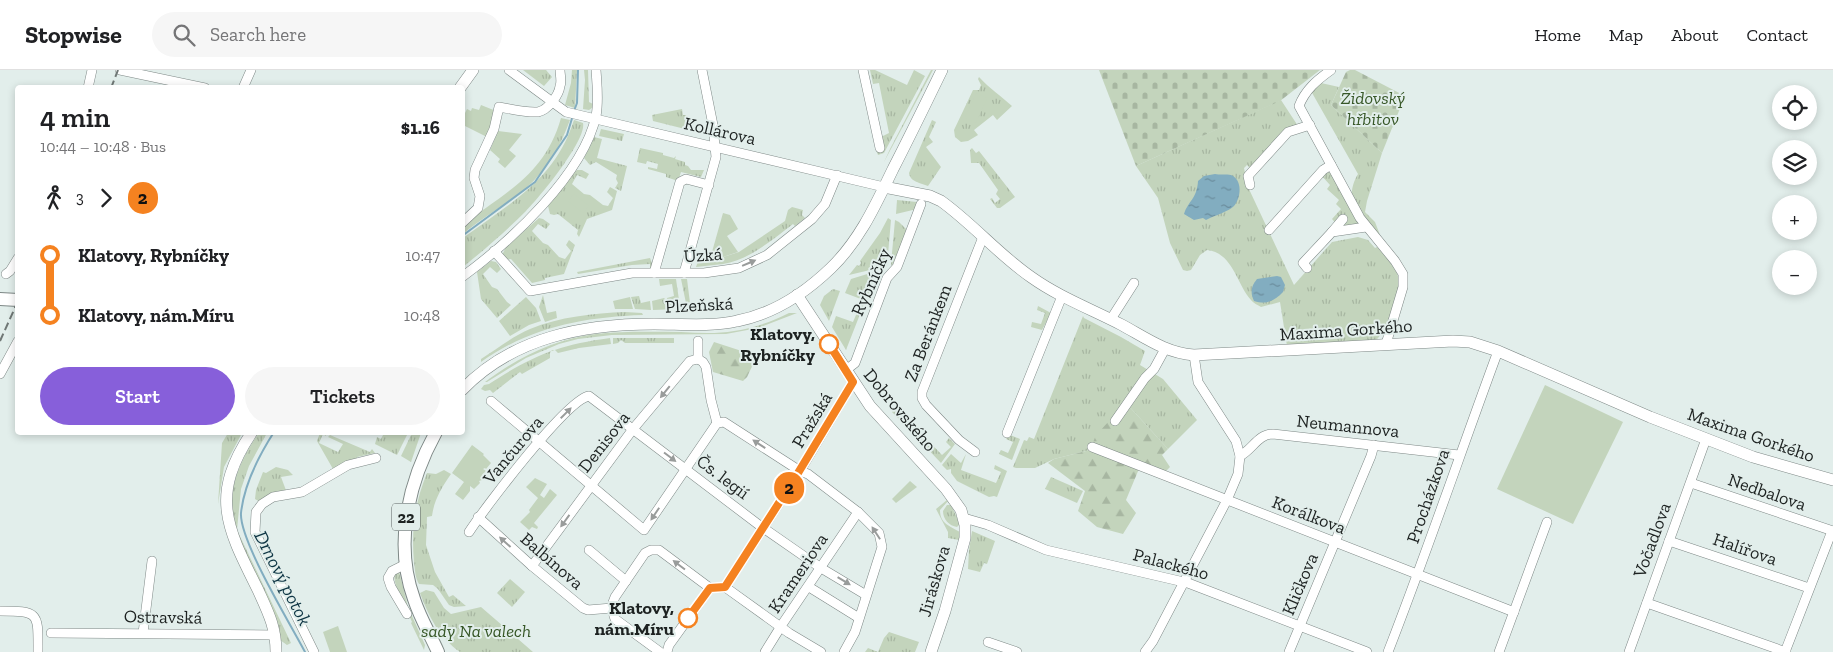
<!DOCTYPE html>
<meta charset="utf-8">
<style>
body{margin:0;font-family:"Zilla Slab",serif;background:#f6f6f6;color:#202124;height:100vh;display:flex;flex-direction:column;font-size:19px;white-space:nowrap}
*{box-sizing:border-box;margin:0}
p{font-size:16px;color:#757577}
.icon{flex:none;width:28px;height:28px;fill:none;stroke:currentColor;stroke-width:2;stroke-linecap:round;stroke-linejoin:round}
.map{position:relative;flex:1;overflow:hidden}
.sheet{position:absolute;left:15px;top:15px;width:450px;height:350px;display:flex;flex-direction:column;background:#fff;border-radius:5px;box-shadow:0 2px 8px #0003}
.sheet>*{flex:none}
.badge{padding:0 10px;border-radius:16px;font-size:18px;line-height:32px}
.buttons{position:absolute;left:1772px;top:15px;display:grid;gap:10px}
.buttons a{display:grid;place-items:center;width:45px;height:45px;border-radius:50%;background:#fff;box-shadow:0 2px 8px #0003;font-size:25px}
.map>.badge{position:absolute;translate:-50% -50%;box-shadow:0 0 0 2px #fff}
.legs{display:flex;align-items:center;gap:8px;height:55px;padding:0 25px;font-size:16px}
.legs p{margin-inline-start:auto}
.head{display:flex;align-items:center;justify-content:space-between;height:85px;padding:0 25px}
h1{font-size:28px;font-weight:600;line-height:38px}
.action{display:flex;gap:10px;margin-top:auto;padding:10px 25px}
.action a{flex:1;height:58px;border-radius:30px;background:#875fda;color:#fff;font-size:20px;font-weight:600;line-height:58px;text-align:center}
.action a+a{background:#f6f6f6;color:#202124}
ul{padding:0 25px;list-style:none}
li{display:flex;align-items:center;gap:18px;height:60px;font-size:19px}
li i{display:grid;place-items:center;width:8px;height:100%;margin:0 6px;background:currentColor}
li i::after{content:'';width:12px;height:12px;margin:-6px;border:4px solid;border-radius:50%;background:#fff}
li p{margin-inline-start:auto}
li:first-child i{background:linear-gradient(#0000 50%,currentColor 0)}
li:last-child i{background:linear-gradient(currentColor 50%,#0000 0)}
header{display:flex;align-items:center;gap:30px;box-sizing:border-box;height:70px;padding:0 25px;background:#fff;border-bottom:1px solid #e0e0e0}
header strong{font-size:24px}
nav{display:flex;gap:28px;margin-inline-start:auto;font-size:18px}
.search{width:350px;height:45px;background:#f6f6f6;display:flex;align-items:center;gap:12px;box-sizing:border-box;padding:0 18px;border-radius:28px;color:#757577;font-size:19px}
.map>svg:first-child{display:block}
.grass{fill:url(#grass-tufts)}
.forest{fill:url(#forest-firs)}
.cemetery{fill:url(#cemetery-stones)}
.garden{fill:#c3d4bc}
.water{fill:url(#water-ripples)}
.lines{fill:none;stroke-linecap:round;stroke-linejoin:round}
.stream{stroke:#82adc0;stroke-width:2}
.street-casing{stroke:#7e8886;stroke-width:10}
.secondary-casing{stroke:#7e8886;stroke-width:12}
.primary-casing{stroke:#7e8886;stroke-width:14}
.street{stroke:#fff;stroke-width:9}
.secondary{stroke:#fff;stroke-width:11}
.primary{stroke:#fff;stroke-width:12}
.rail{stroke:#707876;stroke-width:2;stroke-dasharray:8 4;stroke-linecap:butt}
.oneway{fill:#999c9b}
.line-1-casing{stroke:#fff;stroke-width:11}
.line-1{stroke:#f58220;stroke-width:8}
.stop-1-dot{fill:#fff;stroke:#f58220;stroke-width:2.5}
.labels{text-anchor:middle;dominant-baseline:central;stroke-width:4;stroke-linejoin:round;paint-order:stroke}
.shield{fill:#e2eeeb;stroke:#585f5e;stroke-width:1}
.shield-label{font-size:16px;font-weight:bold;fill:#1d2221}
.park-label{font-size:18px;font-style:italic;fill:#375727;stroke:#e2eeeb}
.street-label{font-size:18px;fill:#1d2221;stroke:#e2eeeb}
.stop-label{font-size:18px;font-weight:bold;fill:#1d2221;stroke:#e2eeeb;text-anchor:end}
.water-label{font-size:19px;font-style:italic;fill:#0e3544;stroke:#e2eeeb}
</style>
<header>
<strong>Stopwise</strong>
<div class="search"><svg class="icon" aria-label="search" viewBox="0 0 24 24"><circle cx="10" cy="10" r="6"/><path d="M15 15l6 6"/></svg>Search here</div>
<nav><a>Home</a><a>Map</a><a>About</a><a>Contact</a></nav>
</header>
<div class="map">
<svg width="1833" height="582" viewBox="0 0 1833 582">
<defs>
<pattern id="grass-tufts" width="24" height="20" patternUnits="userSpaceOnUse" patternTransform="scale(1.25)"><rect width="24" height="20" fill="#c3d4bc"/><path d="M3 7l-1-3M5 7V3M7 7l1-3M15 17l-1-3M17 17v-4M19 17l1-3" fill="none" stroke="#a7b6a1"/></pattern>
<pattern id="forest-firs" width="22" height="20" patternUnits="userSpaceOnUse" patternTransform="scale(1.25)"><rect width="22" height="20" fill="#c3d4bc"/><path d="M5 1l3.5 6h-7zM16 11l3.5 6h-7z" fill="#a7b6a1"/></pattern>
<pattern id="cemetery-stones" width="16" height="16" patternUnits="userSpaceOnUse" patternTransform="scale(1.25)"><rect width="16" height="16" fill="#c3d4bc"/><path d="M2 7V4a2 2 0 0 1 4 0v3zM10 15v-3a2 2 0 0 1 4 0v3z" fill="#a7b6a1"/></pattern>
<pattern id="water-ripples" width="26" height="14" patternUnits="userSpaceOnUse" patternTransform="scale(1.25)"><rect width="26" height="14" fill="#82adc0"/><path d="M2 4q2-2 4 0t4 0M15 11q2-2 4 0t4 0" fill="none" stroke="#6a8c9c"/></pattern>
</defs>
<rect width="100%" height="100%" fill="#e2eeeb"/>
<!-- grass -->
<g class="grass">
<path d="M523,0H546L552,7L544,16Z"/>
<path d="M572,0H577L575,38L565,35L571,13Z"/>
<path d="M584,0H588L589,32L593,34L592,38L589,40L583,39L585,10Z"/>
<path d="M870,0H875L907,15L914,0L925,6L884,83L878,85L876,80L883,77L881,67L889,63L879,13L873,14Z"/>
<path d="M931,0H933L884,92L890,79Z"/>
<path d="M979,7C990,19 1001,26 1012,36L997,50L993,45L974,60L978,65L968,71L961,72L955,67L954,60L973,20H979L981,15L978,9Z"/>
<path d="M1321,13L1339,17L1331,35L1382,83L1367,131L1365,142L1375,152L1380,165C1373,161 1354,134 1352,126C1351,120 1354,110 1358,104L1311,21Z"/>
<path d="M1281,30L1298,56L1250,98L1247,95L1244,98L1248,117L1294,215L1332,172L1358,167L1368,170L1375,178L1377,177C1385,186 1396,197 1399,209C1401,222 1387,262 1376,270L1287,276L1280,232L1261,237C1258,235 1253,233 1251,230C1236,213 1233,183 1207,180L1200,185L1191,200L1187,201L1183,200L1170,173L1158,128L1136,96Z"/>
<path d="M682,39L683,45H686L689,60L653,51L652,45Z"/>
<path d="M561,48L570,50C561,75 547,100 526,118C506,135 483,147 463,164V155C505,122 545,105 561,48Z"/>
<path d="M574,50L583,53C587,70 539,128 526,141C506,161 484,180 463,197V168C510,133 555,110 574,50Z"/>
<path d="M932,50L936,52L929,67L933,72L926,77L941,97L928,116C921,113 910,112 909,103Z"/>
<path d="M601,59L624,64L622,71L599,66Z"/>
<path d="M594,67L602,69L597,88L627,96L621,121L615,118L618,113L616,109L617,105L596,92L590,95L584,88Z"/>
<path d="M640,78L663,83V85L674,88L676,86L675,89L685,92V95L688,96L691,100H704L701,107L681,102L678,111L666,107V104L648,99V97L657,99L658,94L647,91L646,94L637,92Z"/>
<path d="M972,78L976,83L979,81L1015,127L1000,138H997L990,129L992,128L995,133L1000,129L996,124L998,120L979,93H971L970,80Z"/>
<path d="M577,100H582L589,104L586,109L577,105L572,114L584,124L590,125L603,135L608,136L613,128L607,122L610,117L617,121L612,140L587,149L579,167L577,164L578,160L558,144L554,145L550,144L548,136L573,103Z"/>
<path d="M1328,102L1331,103L1359,154L1341,159L1332,149L1341,139L1336,134L1339,130L1327,119L1330,115L1321,105Z"/>
<path d="M897,130L917,132V139L896,144Z"/>
<path d="M792,137L803,140L802,145L805,148L795,156L793,154C772,170 749,190 723,194V187L739,182L785,151L788,140Z"/>
<path d="M539,148L543,149L550,154L546,159L538,154L532,161L543,173L548,175L559,187L565,189L571,181L566,175L569,170L575,175L564,204L545,208V210L532,213L511,189L505,190L502,185L506,177Z"/>
<path d="M888,148L891,150L887,196L849,205L857,195L859,196L861,193L860,191L880,163Z"/>
<path d="M895,150L899,152L907,160L892,196L891,194Z"/>
<path d="M650,188L653,196L650,200V194L632,195L578,204L577,202Z"/>
<path d="M491,191L496,192L501,199L497,203L490,197L483,204L492,217L497,219L507,232L511,235L497,248L481,229L477,202Z"/>
<path d="M877,201L866,231L845,223L851,209Z"/>
<path d="M659,209H676L680,237L678,239L653,240L652,231L664,228L667,231V228L674,226L672,214L660,216Z"/>
<path d="M681,209H687L690,233L700,232L701,240H690L687,238Z"/>
<path d="M833,219L840,221L829,251L820,235L824,226Z"/>
<path d="M543,225L547,243L556,241L557,248L545,252L539,237Z"/>
<path d="M639,226L641,233L650,231L651,240L635,239L631,227Z"/>
<path d="M526,227L536,238L541,251L529,255L510,266L499,251Z"/>
<path d="M630,227L633,239H615L613,231Z"/>
<path d="M861,233L864,234L846,280L832,257L836,246L853,252Z"/>
<path d="M1038,236L1051,243L1042,260L1031,257L1032,252L1041,254L1045,243L1037,240Z"/>
<path d="M625,242L642,243L643,245C584,247 530,257 481,292V289C497,279 513,266 530,259C559,247 594,243 625,242Z"/>
<path d="M789,243H797L758,258L726,264L612,265L578,269L559,274L526,288L487,312H485C518,287 555,269 596,264C624,261 653,262 681,262C699,263 717,264 734,261C754,258 771,252 789,243Z"/>
<path d="M1083,246L1084,248L1121,267L1145,281L1140,295L1163,309L1197,350L1168,379L1126,333L1090,380L1054,389L1035,398H1016L1013,397L1024,370L1027,371L1029,367L1034,369Z"/>
<path d="M610,268L611,274L579,278L558,283L555,280H552L550,283V288L522,304L520,302L493,323L490,320L485,321L481,319L484,315L489,314C532,286 558,275 610,268Z"/>
<path d="M613,268H674V273H625L621,270L618,273L613,274Z"/>
<path d="M895,337L922,364L917,368L892,342Z"/>
<path d="M228,363H242L224,397L218,434L222,373Z"/>
<path d="M259,363H267L249,396L241,419L237,460L291,573L287,575L280,570C280,555 271,540 265,527C253,503 238,479 233,453C226,421 241,388 259,363Z"/>
<path d="M320,363H326V366L323,364L319,373L338,382L343,374L328,367L330,365L370,382L372,379L375,383L357,387V389L333,399L317,371Z"/>
<path d="M384,363H408L397,385L375,374L377,367L381,369Z"/>
<path d="M412,363H421L411,392L401,386Z"/>
<path d="M1008,364L1020,369L1012,390L999,384L1001,380L1008,383L1013,372L1006,369Z"/>
<path d="M923,365L942,385L951,377L946,372L949,368L955,374L941,393L919,370Z"/>
<path d="M951,384L961,393L966,384L961,400L996,413L1001,402L994,399L995,395L1007,401L997,427L994,426L989,427L957,411L951,403V399L947,400L942,395Z"/>
<path d="M276,397L288,400L293,405L281,407L287,423L260,432L255,429L256,420L263,402L266,403Z"/>
<path d="M444,400L451,404C442,417 434,430 432,446L427,447L426,475L435,502L449,527L453,525L466,536L454,537L449,535L438,519L433,515L419,514C415,508 415,499 414,492C411,460 415,432 427,403L436,404Z"/>
<path d="M1051,407L1083,421L1077,433L1045,419Z"/>
<path d="M910,411L917,417L896,433L892,429Z"/>
<path d="M947,430L948,431L940,440C940,454 950,456 960,462L959,470L948,468V462L936,439Z"/>
<path d="M947,435H951L960,454L957,457C949,456 943,449 943,441Z"/>
<path d="M972,461L995,471L987,494L984,493L980,502L968,499L969,480Z"/>
<path d="M399,501L408,537L425,575L424,580L411,553L412,552C408,541 391,513 395,503Z"/>
<path d="M510,509L525,522L512,537L497,523Z"/>
<path d="M426,520L434,522L444,538L451,544L481,537L533,582H460C439,567 429,547 420,523Z"/>
<path d="M889,562L919,572L915,582H865L868,578L878,582L884,568Z"/>
</g>
<!-- forest -->
<g class="forest">
<path d="M714,272L757,286L747,307L743,311L713,302L709,282Z"/>
<path d="M1126,333L1168,379L1162,385L1170,397L1165,402L1141,394L1126,430L1136,443L1123,464L1097,457L1078,441L1085,421L1048,393L1054,389L1090,380L1096,365Z"/>
</g>
<!-- cemetery -->
<g class="cemetery">
<path d="M1099,0H1320L1280,31L1136,96Z"/>
<path d="M1350,0H1355L1405,26L1382,83L1331,35L1346,2Z"/>
</g>
<!-- garden -->
<g class="garden">
<path d="M976,23L987,28L976,53L965,48Z"/>
<path d="M481,35L496,41L487,67L463,55L462,49L467,39L471,41L472,38L479,40Z"/>
<path d="M498,61L522,64L509,80L516,86L505,98L498,92L500,89L490,80Z"/>
<path d="M574,124L589,136L583,143L568,131Z"/>
<path d="M723,143L730,145L738,159L727,166L738,182L723,187V194L696,197L699,188L707,191L710,189Z"/>
<path d="M1545,315L1623,352L1573,454L1497,419Z"/>
<path d="M472,375L484,384L483,385L491,393L486,399L485,398L483,399L486,401L482,405V410L479,411L480,413L474,419L470,416V421L463,430L455,424L464,412L452,403Z"/>
<path d="M535,408L547,414L540,425L544,428L550,419L557,425L534,453L538,457L537,459L532,457L529,460L520,452L530,442L529,440L538,428L526,417Z"/>
<path d="M338,556L347,582H330L323,562Z"/>
</g>
<!-- water -->
<g class="water">
<path d="M1215,104C1219,105 1227,104 1231,105C1243,110 1241,128 1234,136C1230,141 1213,146 1206,150L1203,148L1194,150L1184,144C1188,131 1197,129 1198,111L1204,106Z"/>
<path d="M1277,206L1281,207L1285,215L1283,222C1274,231 1267,235 1254,231C1250,223 1251,216 1257,209Z"/>
</g>
<g class="lines">
<!-- stream -->
<g class="stream">
<path d="M574,41L577,33L578,0"/>
<path d="M462,166L535,112L567,65L573,45"/>
<path d="M274,362C258,387 244,414 241,443C239,470 291,555 305,582"/>
</g>
<defs>
<g id="street">
<path d="M120,0L205,18"/>
<path d="M509,0L566,42L884,117"/>
<path d="M863,0L880,78"/>
<path d="M1331,0C1317,10 1305,20 1299,36L1360,148L1395,191L1403,204V217L1386,274"/>
<path d="M88,18L92,0"/>
<path d="M243,18L251,0"/>
<path d="M1250,115L1248,106L1288,62L1310,55"/>
<path d="M462,153L478,138L480,126L474,108L475,100L494,59L499,37C511,39 526,43 538,42C548,40 559,25 560,16C562,11 560,5 560,0"/>
<path d="M1269,160L1323,100L1331,95"/>
<path d="M1332,162L1343,149"/>
<path d="M494,181L530,221L632,203H704L739,198L767,185L812,149L825,134L837,105"/>
<path d="M1307,198L1303,193L1332,162L1366,157"/>
<path d="M654,203L680,112L686,109L709,115"/>
<path d="M684,203L716,87L713,55L702,0"/>
<path d="M6,204L10,201L18,188"/>
<path d="M462,207C510,172 583,105 596,46C599,31 597,15 596,0"/>
<path d="M1111,249L1134,213"/>
<path d="M698,289L703,292L706,297L711,330L717,353"/>
<path d="M698,289V271"/>
<path d="M846,300L855,293L887,208L897,197L921,134"/>
<path d="M0,304L18,271"/>
<path d="M491,331L644,460L717,353"/>
<path d="M1115,351L1145,308L1154,299L1165,279"/>
<path d="M717,353L724,352L800,401L808,404L858,442L879,463L882,477L855,562L844,582"/>
<path d="M1007,363L1062,226"/>
<path d="M1092,377L1514,542"/>
<path d="M975,382L959,370L926,335L922,328V322L983,167"/>
<path d="M1240,386C1253,379 1258,364 1273,364L1459,385"/>
<path d="M1691,413L1833,461"/>
<path d="M478,447L532,496L583,538L588,540L612,538"/>
<path d="M964,448L988,455L1046,480L1188,513L1367,582"/>
<path d="M469,462C484,439 566,330 589,326L759,455L821,498L866,525"/>
<path d="M1669,471L1809,518"/>
<path d="M589,480L626,511"/>
<path d="M406,494L392,501L388,508L391,517L407,544"/>
<path d="M532,496L633,359L690,291L698,289"/>
<path d="M725,517L789,563L821,582"/>
<path d="M809,517L859,548"/>
<path d="M710,518L725,517L800,401L853,312"/>
<path d="M1647,533L1786,582"/>
<path d="M0,541C40,541 38,543 38,582"/>
<path d="M51,563L275,565"/>
<path d="M143,563L152,491"/>
<path d="M988,572L1017,582"/>
<path d="M314,582L255,462L256,442L262,434L273,427L302,422L348,395L376,388"/>
<path d="M660,582L615,549C612,541 611,535 615,527L645,483L651,480H659L710,518"/>
<path d="M667,582L669,575L710,518"/>
<path d="M765,582L783,553L858,442"/>
<path d="M1145,582L1153,571L1227,430L1238,404L1240,386L1236,371L1198,312L1194,285"/>
<path d="M1289,582L1371,386L1374,375"/>
<path d="M1388,582C1427,482 1461,381 1498,281"/>
<path d="M1499,582L1547,452"/>
<path d="M1629,582L1706,369"/>
<path d="M1785,582L1832,461"/>
</g>
<g id="secondary">
<path d="M460,18L473,0"/>
<path d="M884,117L930,126L941,131C973,154 999,185 1031,207C1059,227 1091,239 1122,255C1146,268 1166,283 1194,285L1453,271L1470,272L1498,281L1650,347L1753,387L1833,410"/>
<path d="M797,225L870,336L946,419L961,440L965,455V468L945,541L931,582"/>
<path d="M462,320C513,267 584,254 654,254C681,254 710,257 737,251C773,244 805,223 831,198C860,170 876,134 893,99C910,66 926,33 942,0"/>
<path d="M252,362C209,426 227,458 258,520C268,542 276,557 276,582"/>
</g>
<g id="primary">
<path d="M0,229L18,230"/>
<path d="M436,362C408,413 394,474 414,529C420,548 430,564 438,582"/>
</g>
</defs>
<!-- street casing -->
<use href="#street" class="street-casing"/>
<!-- secondary casing -->
<use href="#secondary" class="secondary-casing"/>
<!-- primary casing -->
<use href="#primary" class="primary-casing"/>
<!-- street -->
<use href="#street" class="street"/>
<!-- secondary -->
<use href="#secondary" class="secondary"/>
<!-- primary -->
<use href="#primary" class="primary"/>
<!-- rail -->
<g class="rail">
<path d="M111,18L118,0"/>
<path d="M0,271L18,231"/>
</g>
</g>
<!-- one-way arrows -->
<defs><path id="oneway-solid" d="M-6-.8H1V-3.2L6.5 0L1 3.2V.8H-6Z" transform="scale(1.25)"/></defs>
<g class="oneway">
<use href="#oneway-solid" transform="translate(749 193) rotate(-23)"/>
<use href="#oneway-solid" transform="translate(665 322) rotate(129)"/>
<use href="#oneway-solid" transform="translate(566 343) rotate(-45)"/>
<use href="#oneway-solid" transform="translate(759 374) rotate(-147)"/>
<use href="#oneway-solid" transform="translate(670 387) rotate(37)"/>
<use href="#oneway-solid" transform="translate(655 444) rotate(124)"/>
<use href="#oneway-solid" transform="translate(565 451) rotate(126)"/>
<use href="#oneway-solid" transform="translate(876 463) rotate(-123)"/>
<use href="#oneway-solid" transform="translate(505 472) rotate(-138)"/>
<use href="#oneway-solid" transform="translate(679 495) rotate(-143)"/>
<use href="#oneway-solid" transform="translate(844 511) rotate(31)"/>
</g>
<g class="lines">
<defs>
<path id="line-1" d="M688,548L710,518L725,517L795,408L853,312L829,274"/>
</defs>
<!-- line-1 casing -->
<use href="#line-1" class="line-1-casing"/>
<!-- line-1 -->
<use href="#line-1" class="line-1"/>
</g>
<!-- markers -->
<g class="stop-1-dot">
<circle cx="829" cy="274" r="9"/>
<circle cx="688" cy="548" r="9"/>
</g>
<g class="labels">
<!-- shield labels -->
<rect class="shield" x="392" y="433.5" width="28" height="27" rx="4"/>
<g class="shield-label">
<text x="406" y="447">22</text>
</g>
<!-- park labels -->
<g class="park-label">
<text x="1373" y="28">Židovský<tspan x="1373" dy="21">hřbitov</tspan></text>
<text x="476" y="561">sady Na valech</text>
</g>
<!-- street labels -->
<g class="street-label">
<text transform="translate(720 61) rotate(13)">Kollárova</text>
<text transform="translate(703 185) rotate(-4)">Úzká</text>
<text transform="translate(871 212) rotate(-66)">Rybníčky</text>
<text transform="translate(699 235) rotate(-3)">Plzeňská</text>
<text transform="translate(1346 260) rotate(-4)">Maxima Gorkého</text>
<text transform="translate(928 263) rotate(-69)">Za Beránkem</text>
<text transform="translate(900 340) rotate(50)">Dobrovského</text>
<text transform="translate(812 350) rotate(-59)">Pražská</text>
<text transform="translate(1348 356) rotate(6)">Neumannova</text>
<text transform="translate(1751 365) rotate(19)">Maxima Gorkého</text>
<text transform="translate(604 372) rotate(-52)">Denisova</text>
<text transform="translate(513 380) rotate(-50)">Vančurova</text>
<text transform="translate(723 407) rotate(37)">Čs. legií</text>
<text transform="translate(1767 422) rotate(19)">Nedbalova</text>
<text transform="translate(1428 426) rotate(-71)">Procházkova</text>
<text transform="translate(1309 445) rotate(21)">Korálkova</text>
<text transform="translate(1652 470) rotate(-70)">Vočadlova</text>
<text transform="translate(1745 479) rotate(19)">Halířova</text>
<text transform="translate(552 491) rotate(41)">Balbínova</text>
<text transform="translate(1171 494) rotate(15)">Palackého</text>
<text transform="translate(798 503) rotate(-56)">Krameriova</text>
<text transform="translate(934 511) rotate(-74)">Jiráskova</text>
<text transform="translate(1300 514) rotate(-67)">Kličkova</text>
<text transform="translate(163 547) rotate(1)">Ostravská</text>
</g>
<!-- stop labels -->
<g class="stop-label">
<text x="815" y="264">Klatovy,<tspan x="815" dy="21">Rybníčky</tspan></text>
<text x="674" y="538">Klatovy,<tspan x="674" dy="21">nám.Míru</tspan></text>
</g>
<!-- water labels -->
<g class="water-label">
<text transform="translate(283 508) rotate(63)">Drnový potok</text>
</g>
</g>
</svg>
<div class="buttons">
<a><svg class="icon" aria-label="locate" viewBox="0 0 24 24"><circle cx="12" cy="12" r="6"/><path d="M12 2v4M12 18v4M2 12h4M18 12h4"/></svg></a>
<a><svg class="icon" aria-label="layers" viewBox="0 0 24 24"><path d="M12 4l9 5-9 5-9-5zM3 14l9 5 9-5"/></svg></a>
<a>+</a>
<a>−</a>
</div>
<b class="badge" style="left:789px;top:418px;background:#f58220;color:#111">2</b>
<section class="sheet">
<div class="head"><div><h1>4 min</h1><p>10:44 – 10:48 · Bus</p></div><b>$1.16</b></div>
<div class="legs"><svg class="icon" aria-label="walk" viewBox="0 0 24 24"><circle cx="13" cy="4" r="2"/><path d="M13 8l-2 6 4 7M11 14l-3 7M7 12l3-4h3l4 4"/></svg>3<svg class="icon" aria-label="forward" viewBox="0 0 24 24"><path d="M9 5l7 7-7 7"/></svg><b class="badge" style="background:#f58220;color:#111">2</b></div>
<ul>
<li><i style="color:#f58220"></i><b>Klatovy, Rybníčky</b><p>10:47</p></li>
<li><i style="color:#f58220"></i><b>Klatovy, nám.Míru</b><p>10:48</p></li>
</ul>
<div class="action"><a>Start</a><a>Tickets</a></div>
</section>
</div>
